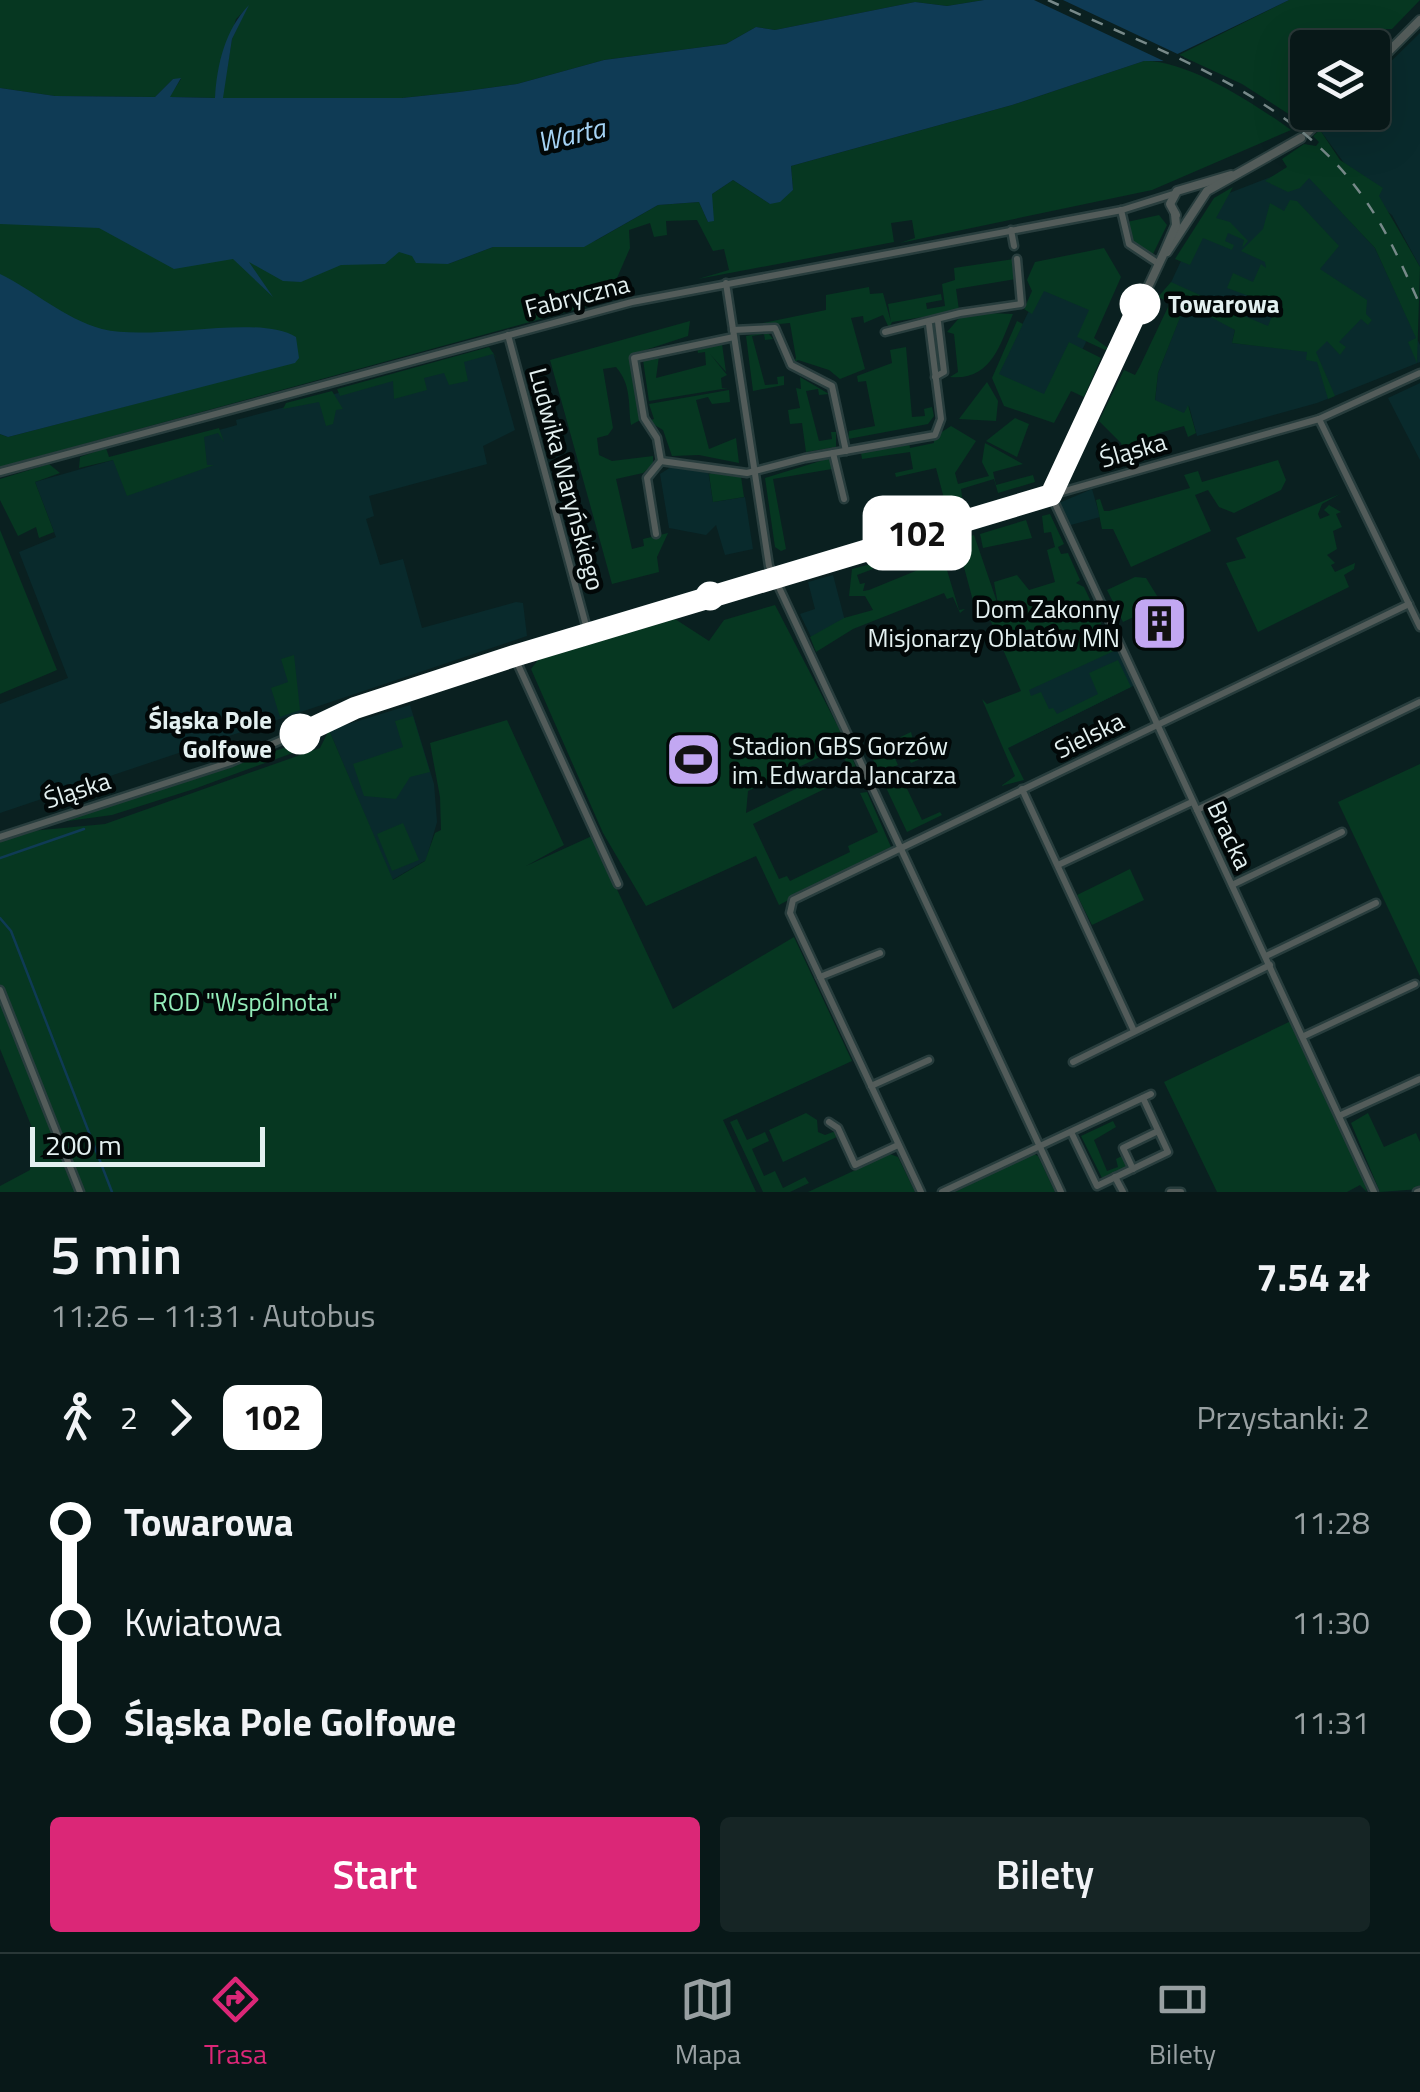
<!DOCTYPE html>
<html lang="pl">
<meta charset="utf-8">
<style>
body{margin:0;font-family:"Titillium Web",sans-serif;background:#162525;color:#f1f3f6;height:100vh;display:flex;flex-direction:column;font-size:38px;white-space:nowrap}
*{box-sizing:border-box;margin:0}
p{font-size:32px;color:#98a0a2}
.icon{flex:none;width:55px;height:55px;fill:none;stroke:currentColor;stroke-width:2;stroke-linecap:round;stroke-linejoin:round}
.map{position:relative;height:1192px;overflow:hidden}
.side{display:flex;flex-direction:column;background:#081818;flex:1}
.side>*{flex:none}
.badge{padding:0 20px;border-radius:15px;font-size:35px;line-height:65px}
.fabs{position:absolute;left:1290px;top:30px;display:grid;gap:20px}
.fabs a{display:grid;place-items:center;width:100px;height:100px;border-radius:10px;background:#081818;box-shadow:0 10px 40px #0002,0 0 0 2px #293737;font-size:50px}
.scale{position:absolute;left:30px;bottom:25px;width:235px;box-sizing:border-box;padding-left:10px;border:5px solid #e3f0f0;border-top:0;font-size:28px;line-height:35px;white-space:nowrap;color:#e3f0f0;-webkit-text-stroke:8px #020808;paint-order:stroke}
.map>.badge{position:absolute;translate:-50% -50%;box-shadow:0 0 0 5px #fff}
.legs{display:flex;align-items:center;gap:15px;height:110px;padding:0 50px;font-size:32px}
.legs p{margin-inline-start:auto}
.overview{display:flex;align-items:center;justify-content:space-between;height:170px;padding:0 50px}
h1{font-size:55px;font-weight:600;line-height:75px}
.cta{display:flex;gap:20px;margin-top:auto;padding:20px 50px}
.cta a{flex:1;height:115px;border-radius:10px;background:#db2777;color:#fff;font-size:40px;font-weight:600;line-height:115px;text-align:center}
.cta a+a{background:#162525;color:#f1f3f6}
ul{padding:0 50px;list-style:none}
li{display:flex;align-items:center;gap:35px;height:100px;font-size:38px}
li i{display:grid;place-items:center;width:15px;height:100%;margin:0 12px;background:currentColor}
li i::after{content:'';width:25px;height:25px;margin:-12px;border:8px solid;border-radius:50%;background:#081818}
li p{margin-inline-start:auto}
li:first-child i{background:linear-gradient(#0000 50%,currentColor 0)}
li:last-child i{background:linear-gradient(currentColor 50%,#0000 0)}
.menu{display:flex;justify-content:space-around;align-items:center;height:140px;border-top:2px solid #293737;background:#081818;font-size:28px;color:#98a0a2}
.menu a{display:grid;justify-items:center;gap:5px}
.menu .active{color:#db2777}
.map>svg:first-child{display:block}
.built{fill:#092a2c}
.green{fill:#063721;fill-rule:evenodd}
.water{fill:#0f3b55}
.pier{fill:#0a2020}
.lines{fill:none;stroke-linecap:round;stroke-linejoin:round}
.stream{stroke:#0f3b55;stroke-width:2.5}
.minor-casing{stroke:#283d3d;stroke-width:11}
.tertiary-casing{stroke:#283d3d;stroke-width:12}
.minor{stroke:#535c5a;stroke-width:6}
.tertiary{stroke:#535c5a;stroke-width:8}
.rail{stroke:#778989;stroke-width:2.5;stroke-dasharray:12 12;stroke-linecap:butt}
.line-1-casing{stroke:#fff;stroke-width:22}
.line-1{stroke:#fff;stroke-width:15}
.stop-1-dot{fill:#fff;stroke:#fff;stroke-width:5}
.labels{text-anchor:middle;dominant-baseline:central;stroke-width:9;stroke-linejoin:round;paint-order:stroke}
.street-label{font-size:25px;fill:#e3f0f0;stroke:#020808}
.stop-label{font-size:25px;font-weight:bold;fill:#e3f0f0;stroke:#020808;text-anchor:start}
.poi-label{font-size:25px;fill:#e3f0f0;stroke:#020808;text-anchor:end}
.park-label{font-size:25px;fill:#94edba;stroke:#020808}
.water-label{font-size:28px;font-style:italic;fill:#a5d3f4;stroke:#020808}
</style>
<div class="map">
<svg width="1420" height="1192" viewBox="0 0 1420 1192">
<rect width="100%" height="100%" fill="#0a2020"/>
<!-- built -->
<g class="built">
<path d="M1420,33V267L1392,215L1369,197L1320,130L1338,113L1372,112L1373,79Z"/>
<path d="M1299,166L1375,248L1420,345V362L1317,403L1197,436L1189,406L1184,414L1155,401L1158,373L1183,309L1191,306L1225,322L1235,330L1232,343L1316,352L1279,344L1167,291L1200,220L1224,195Z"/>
<path d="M1042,284L1100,313L1055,406L996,378Z"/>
<path d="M493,352L515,430L483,446L487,464L369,496L374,516L366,519L380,565L403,559L422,628L516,602L523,603L527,636L0,813V704L68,678L19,552L56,537L35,482L237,425L236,420Z"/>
<path d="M1420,383V460L1388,398Z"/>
<path d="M674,465L708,470L713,502L745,497L753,549L725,555L716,525L706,535L669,528L660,474Z"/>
<path d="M1092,489L1100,517L1067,526L1059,503Z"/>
<path d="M833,575L845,621L811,637L800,614L815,609L808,582Z"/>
<path d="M1119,647L1137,684L1008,748L1025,691Z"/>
<path d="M410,705L434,784L437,822L426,860L392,880L329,730Z"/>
</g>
<!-- green -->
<g class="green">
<path d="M0,0H984L947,6L915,2L775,30L756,27L726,44L604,60L517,84L459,92L402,98H222L232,39L246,9L236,19L215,98L169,97L181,79H173L155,97L55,96L0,88Z"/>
<path d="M1289,0H1420L1392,29H1385L1388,33L1373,49L1308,48L1310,113L1301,122L1242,84L1179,55Z"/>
<path d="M1144,61C1188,60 1255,104 1291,130L1152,190L900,243L915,238L912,220L891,223L894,242L698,279L729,270L724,249L713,251L697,220L666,221L667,235L654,237L650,223L629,230L630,248L607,301L0,467V434L8,437L188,390L209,378L100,340L0,281V221L40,219L399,249L448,264L493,247L595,241L658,205L699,202L708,222L712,194L733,180L770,204L793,190L791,166L1012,105Z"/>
<path d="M1320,130L1340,160L1383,188L1379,196L1420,267L1417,363L1408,342L1416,338L1375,248L1309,178L1300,188L1288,192L1265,181L1287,167L1282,159L1304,144L1316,146L1319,142L1313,136Z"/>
<path d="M1233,187L1216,218L1230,222L1248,241L1242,248L1244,240L1228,233L1225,241L1234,245L1232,250L1203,238L1190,265L1175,259L1214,198Z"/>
<path d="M1290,200L1297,201L1339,246L1320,269L1367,300L1366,314L1372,320L1368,325L1361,319L1339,342L1346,347L1340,355L1327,341L1316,352L1335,396L1328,399L1317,362L1306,360L1307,352L1232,343L1235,330L1190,306L1183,310L1158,373L1155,400L1184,413L1188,405L1196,433L1188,437L1184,426L1156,434L1160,445L1125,455L1121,443L1099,421L1124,370L1135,375L1140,366L1168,307L1169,302L1158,297L1171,282L1202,296L1199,304L1219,313L1223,307L1268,326L1276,306L1227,288L1233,273L1253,282L1261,264L1266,268L1265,262L1241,251L1263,229L1270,203L1284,211Z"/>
<path d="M1159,215L1167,225L1152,256L1133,242L1127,222Z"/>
<path d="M1104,248L1121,277L1094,338L1108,348L1105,350L1077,337L1089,310L1044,291L1032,314L1024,309L1032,291L1027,280L1035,262Z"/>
<path d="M1014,259L1016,279L956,289L959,310L937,320L935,315L892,322L889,328L883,315L864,323L863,316L851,318L865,369L840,379L829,370L798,360L793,363L796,358L790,323L744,327L826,310V295L869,287L870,294L883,293L891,322L888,304L941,294L942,300L926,303L927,309L945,306L942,284L955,280L954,268Z"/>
<path d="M988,313L1013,314C1000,345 991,381 950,377L958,372L954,334L947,332L960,317Z"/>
<path d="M690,321L688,336L633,354L644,418L631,425C628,406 632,385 616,367L603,369L613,428L608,435L597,438L599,455L612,461L653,456V464L643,473L616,479L632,549L644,546L643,539L668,533L657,557L659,572L612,584L550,360Z"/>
<path d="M1017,321L1023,324L999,374L1044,394L1069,342L1101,358L1084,397L1071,391L1054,423L1004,406L992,378Z"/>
<path d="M762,333L769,334L773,339L765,340L764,334L752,336L765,385L778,384L777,377L784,376V385L753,391L746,336Z"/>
<path d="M722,344L726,372L710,354L727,375L721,378L722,388H728L649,401L643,360L659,356L656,378L706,365L705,352L698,353L697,348Z"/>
<path d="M489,347L497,359L493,354L464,362L468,381L449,385L444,373L424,378L427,390L394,399L393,381L340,396L337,389Z"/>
<path d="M906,347L912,417L925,416L924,409L932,407L934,416L928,424L848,439L849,431L875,426L866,381L858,382L857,376L892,363L890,350Z"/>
<path d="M800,377L829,394L819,395L818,389L806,391L819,441L832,439L831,432H836V447L806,452L802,423L790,424L788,410L800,408L796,388L801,389Z"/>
<path d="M987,382L998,401L996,421L959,419Z"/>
<path d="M729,390L730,402L712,404L708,397L696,400L709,449L736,438L739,463L699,455L672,456L663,430L648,421L654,419L649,404Z"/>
<path d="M332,391L343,409L336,410L333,424L326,426L319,402L283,409L286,403Z"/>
<path d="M1015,418L1029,424L1017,457L986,441Z"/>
<path d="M951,426L976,441L955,473L958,484L989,476L982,462L985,443L1023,464L993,472L996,485L1033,475L1035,482L998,493L994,479L961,489L963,504L947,510L936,468L896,477L895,473L913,469L910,452L862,459L861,453L909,442L910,448L934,443V437Z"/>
<path d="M219,428L224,442L218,433L204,437L207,465H214L127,496L113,460L79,468L80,457L106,448L109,457Z"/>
<path d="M830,458L832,469L773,479L786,549L781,551L775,547L765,478Z"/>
<path d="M1278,460L1286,480L1281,490L1234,513L1219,507L1208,490L1195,495L1211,531L1131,567L1113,529H1102L1096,500L1100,499L1104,511H1109L1190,488L1184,475L1198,471L1202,482Z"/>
<path d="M49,464L60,473L35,482L54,532L39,538L36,527L18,536L0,500V479Z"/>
<path d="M714,472L741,477L744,497L713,502L709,474Z"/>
<path d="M1340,494L1322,504L1318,514L1320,519L1330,515L1324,510L1329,505L1341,512L1336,514L1342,527L1333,531L1337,549L1327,555L1335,563L1331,565L1335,572L1355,563L1354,569L1344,575L1349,587L1258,632L1226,563L1246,558L1236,538Z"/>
<path d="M1050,514L1064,544L1058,547L1061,554L1068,553L1080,580L1076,583L1084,587L1114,651L1029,690L1031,696L1041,692L1049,709L1053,708L1057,714L1098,694L1089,673L1118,660L1131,687L1008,748L1024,780L1001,786L1015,776L982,699L987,704L1021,691L988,615L979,618L976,612L957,541L940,547L959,610L965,609L960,613L953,597L947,599L944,593L853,629L816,652L810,637L844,618L873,610L865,596H849L852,569L871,564L873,569L857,575L860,584L865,583L863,591L869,590L918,570L916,551L974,535L998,605L994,582L1017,575L1029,590L1055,582L1047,550L1055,547L1051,532L1044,533L1042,516Z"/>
<path d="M1026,520L1032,538L983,548L980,534Z"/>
<path d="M0,530L57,670L0,694Z"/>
<path d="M1135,577L1146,578L1162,604L1123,622L1107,590Z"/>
<path d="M775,605L847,744L862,783L857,788L851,776L753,824L779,879L787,876L790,881L850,852L848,846L878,832L860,793L867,792L891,847L779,905L756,856L646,906L603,833L531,669L538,660L675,619L709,641L724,620ZM839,748L847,764L746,813L748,791Z"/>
<path d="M294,655L300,710L280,717L271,688L288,682L281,659Z"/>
<path d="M413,716L430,772L410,777L396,799L364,796L353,764L403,747L395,721Z"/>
<path d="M507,720L564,845L526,866L592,836L673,1009L794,937L852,1061L723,1120L756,1192H0V1186L30,1170L33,1130L0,1049V841L31,831L105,824L320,748L329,730L393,880L425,861L435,833L441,830L440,797L430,743Z"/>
<path d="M322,731L309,747L194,789L112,815L53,823L287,747Z"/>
<path d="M911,732L918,760L911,763L901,742L890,748L898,765L880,773L869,752Z"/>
<path d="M1420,764V976L1338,802Z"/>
<path d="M899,772L922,820L940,812L942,815L907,832L882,779Z"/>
<path d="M403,823L419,860L392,871L377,834Z"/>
<path d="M1130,869L1144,900L1092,925L1077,895Z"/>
<path d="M1291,1021L1362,1170L1367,1192L1360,1185L1347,1192H1217L1164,1082Z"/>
<path d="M806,1113L817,1120L818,1132L825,1135L836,1131L839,1136L783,1162L769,1130Z"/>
<path d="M1368,1113L1384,1147L1416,1133L1420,1142V1189L1380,1192L1351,1123Z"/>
<path d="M737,1119L747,1140L765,1132L769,1141L752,1149L764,1176L775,1171L783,1188L805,1177L809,1183L790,1192H763L730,1122Z"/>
<path d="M1113,1121L1116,1127L1094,1140L1107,1171L1118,1167L1116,1159L1124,1155L1129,1166L1102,1178L1081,1136Z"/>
<path d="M1032,1153L1038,1156L1055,1192H955Z"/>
<path d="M890,1154L898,1157L915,1192H808Z"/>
</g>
<!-- water -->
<g class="water">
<path d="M984,0H1289L1163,61H1144L1012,105L791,166L793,190L780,202L770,204L733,180L712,194L714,221L708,222L699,202L658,205L584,247H493L448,264L416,263L412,256L399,252L385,264L341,265L301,282L283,281L249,262L273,297L233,259L174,269L99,228L0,224V88L55,96L155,97L173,79L181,78L170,97L215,98C217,64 225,30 249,5L232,39L223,98H402L459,92L517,84L604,60L726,44L756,27L775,30L915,2L947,6Z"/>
<path d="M0,274C35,291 63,318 102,329C155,342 256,313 296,337L299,358L295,363L8,437L0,434Z"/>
</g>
<!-- pier -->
<path class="pier" d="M1034,0H1063L1184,57L1170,64Z"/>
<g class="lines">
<!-- stream -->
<g class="stream">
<path d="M0,858L84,829"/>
<path d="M0,918L11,931L112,1192"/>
</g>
<defs>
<g id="minor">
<path d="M1121,210L1129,244L1159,264"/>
<path d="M1011,230L1014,246"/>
<path d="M726,283L769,566L1061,1192"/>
<path d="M733,330L775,328L791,365L832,386L846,451"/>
<path d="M885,332L960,313L1021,304L1017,259"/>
<path d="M508,335L588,633"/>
<path d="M935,377L944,372L938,322"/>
<path d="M1319,419L1420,627"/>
<path d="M833,453L844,499"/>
<path d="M661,461L747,473L805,458L935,435L941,419L929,324"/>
<path d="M0,472L632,302L1122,210L1173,194"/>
<path d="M656,534L647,478L661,461L657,438L644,418L634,358L734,337"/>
<path d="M514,656L618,884"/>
<path d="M1022,789L1134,1031"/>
<path d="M1197,810L1420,702"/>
<path d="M0,837L231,762L355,708"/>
<path d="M1058,865L1192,802"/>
<path d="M1232,885L1342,832"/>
<path d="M1266,956L1376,903"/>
<path d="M820,977L880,953"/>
<path d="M0,990L80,1192"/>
<path d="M1304,1036L1415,984"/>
<path d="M1073,1062L1270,965"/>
<path d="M871,1086L929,1060"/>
<path d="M1341,1115L1420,1079"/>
<path d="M829,1122L838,1128L855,1165L898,1145"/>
<path d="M1071,1132L1097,1186L1168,1152L1143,1098"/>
<path d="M1133,1169L1123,1148L1158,1131"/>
<path d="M1115,1177L1123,1192"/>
<path d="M921,1192L790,913L793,900L1409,604"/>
<path d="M942,1192L1151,1094"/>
<path d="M1170,1192H1181"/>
<path d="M1374,1192L1051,495L1319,419L1420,373"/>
<path d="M1417,1192L1420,1191"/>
</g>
<g id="tertiary">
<path d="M1372,68L1420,20"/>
<path d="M1308,132L1328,112"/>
<path d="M1176,215L1170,204L1177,191L1231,175"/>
<path d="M1167,252L1207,191L1301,138"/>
<path d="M355,708L577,636L1051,495L1163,255L1176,225L1175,214"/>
</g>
</defs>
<!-- minor casing -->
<use href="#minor" class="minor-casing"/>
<!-- tertiary casing -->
<use href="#tertiary" class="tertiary-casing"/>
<!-- minor -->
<use href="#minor" class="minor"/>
<!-- tertiary -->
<use href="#tertiary" class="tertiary"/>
<!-- rail -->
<path class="rail" d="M1048,0C1157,51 1285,91 1358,190C1385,226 1402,265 1420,305"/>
</g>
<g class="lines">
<defs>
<path id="line-1" d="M300,734L355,708L514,656L1051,495L1140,304"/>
</defs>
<!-- line-1 casing -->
<use href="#line-1" class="line-1-casing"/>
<!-- line-1 -->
<use href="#line-1" class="line-1"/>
</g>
<!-- icons -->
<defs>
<symbol id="building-square" viewBox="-11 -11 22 22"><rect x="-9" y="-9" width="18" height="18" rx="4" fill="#c2a7f2" stroke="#020808"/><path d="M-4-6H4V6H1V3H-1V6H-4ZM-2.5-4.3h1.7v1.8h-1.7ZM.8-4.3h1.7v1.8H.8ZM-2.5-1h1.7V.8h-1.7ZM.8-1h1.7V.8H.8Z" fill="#111"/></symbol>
<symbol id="stadium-square" viewBox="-11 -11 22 22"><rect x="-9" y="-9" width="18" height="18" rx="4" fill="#c2a7f2" stroke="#020808"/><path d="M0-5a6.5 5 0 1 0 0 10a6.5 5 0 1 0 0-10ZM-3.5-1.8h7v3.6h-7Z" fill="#111"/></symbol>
</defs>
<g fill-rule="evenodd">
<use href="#building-square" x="1128" y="592" width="63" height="63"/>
<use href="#stadium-square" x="662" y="728" width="63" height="63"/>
</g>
<!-- markers -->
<g class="stop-1-dot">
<circle cx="1140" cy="304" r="18"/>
<circle cx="710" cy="596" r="12"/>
<circle cx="300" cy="734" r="18"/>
</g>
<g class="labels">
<!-- street labels -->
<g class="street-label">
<text transform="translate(577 296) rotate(-14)">Fabryczna</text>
<text transform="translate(1133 450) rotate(-16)">Śląska</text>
<text transform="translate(567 479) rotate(75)">Ludwika Waryńskiego</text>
<text transform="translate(1089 735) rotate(-26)">Sielska</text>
<text transform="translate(77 790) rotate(-18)">Śląska</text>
<text transform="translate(1230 835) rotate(65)">Bracka</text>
</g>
<!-- stop labels -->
<g class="stop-label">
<text x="1168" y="304">Towarowa</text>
<text x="272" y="720" text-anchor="end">Śląska Pole<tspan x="272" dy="29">Golfowe</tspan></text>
</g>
<!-- poi labels -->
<g class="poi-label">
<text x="1120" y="609">Dom Zakonny<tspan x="1120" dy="29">Misjonarzy Oblatów MN</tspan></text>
<text x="732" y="746" text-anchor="start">Stadion GBS Gorzów<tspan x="732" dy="29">im. Edwarda Jancarza</tspan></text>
</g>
<!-- park labels -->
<g class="park-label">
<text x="245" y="1002">ROD "Wspólnota"</text>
</g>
<!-- water labels -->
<g class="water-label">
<text transform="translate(571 134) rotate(-13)">Warta</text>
</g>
</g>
</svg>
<div class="fabs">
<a><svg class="icon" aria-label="layers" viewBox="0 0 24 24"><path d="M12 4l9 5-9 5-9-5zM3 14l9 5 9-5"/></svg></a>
</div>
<div class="scale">200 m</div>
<b class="badge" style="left:917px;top:533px;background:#fff;color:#111">102</b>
</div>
<section class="side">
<div class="overview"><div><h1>5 min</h1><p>11:26 – 11:31 · Autobus</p></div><b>7.54 zł</b></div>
<div class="legs"><svg class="icon" aria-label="walk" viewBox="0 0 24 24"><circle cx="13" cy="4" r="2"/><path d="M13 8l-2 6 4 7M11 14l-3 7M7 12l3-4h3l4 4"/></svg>2<svg class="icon" aria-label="forward" viewBox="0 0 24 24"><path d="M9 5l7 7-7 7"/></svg><b class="badge" style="background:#fff;color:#111">102</b><p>Przystanki: 2</p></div>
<ul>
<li><i style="color:#fff"></i><b>Towarowa</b><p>11:28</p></li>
<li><i style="color:#fff"></i><span>Kwiatowa</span><p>11:30</p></li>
<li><i style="color:#fff"></i><b>Śląska Pole Golfowe</b><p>11:31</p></li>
</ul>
<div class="cta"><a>Start</a><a>Bilety</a></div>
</section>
<nav class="menu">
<a class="active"><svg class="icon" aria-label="directions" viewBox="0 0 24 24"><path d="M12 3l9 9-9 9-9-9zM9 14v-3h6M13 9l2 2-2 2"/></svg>Trasa</a>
<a><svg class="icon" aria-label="map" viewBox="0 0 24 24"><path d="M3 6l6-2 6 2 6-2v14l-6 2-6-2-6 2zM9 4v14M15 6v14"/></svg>Mapa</a>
<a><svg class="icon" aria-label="tickets" viewBox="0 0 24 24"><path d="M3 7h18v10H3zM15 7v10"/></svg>Bilety</a>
</nav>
